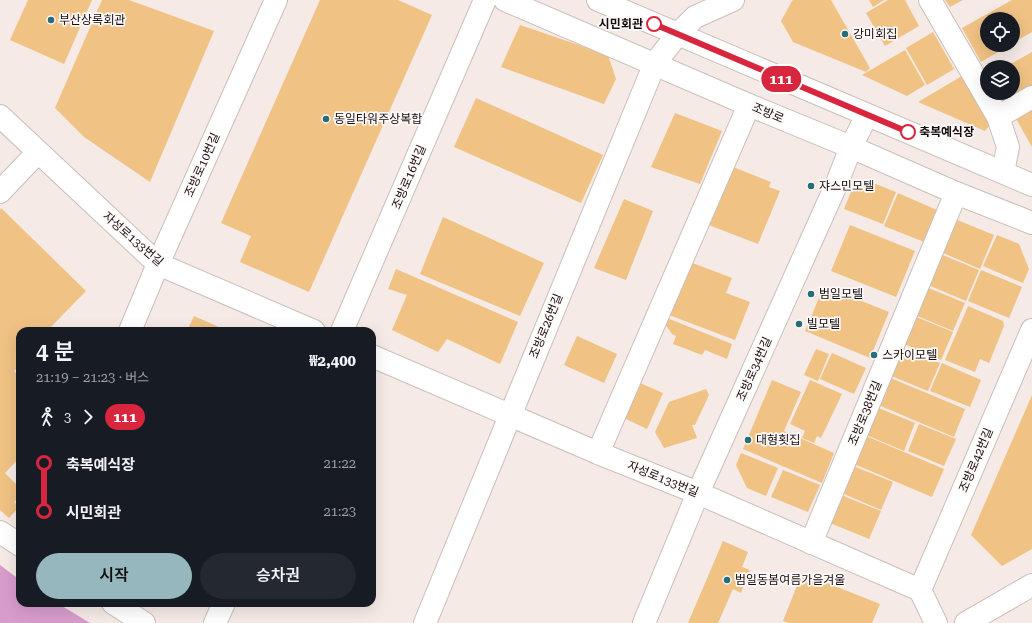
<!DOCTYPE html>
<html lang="ko">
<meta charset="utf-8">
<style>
body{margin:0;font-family:"Roboto Serif","Noto Sans KR",serif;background:#242831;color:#f1f3f6;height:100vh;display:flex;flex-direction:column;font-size:15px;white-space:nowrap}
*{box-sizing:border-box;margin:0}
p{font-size:13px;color:#9ea1a6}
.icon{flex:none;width:22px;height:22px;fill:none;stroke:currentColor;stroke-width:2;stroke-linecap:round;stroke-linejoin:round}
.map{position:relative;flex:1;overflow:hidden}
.side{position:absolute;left:16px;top:327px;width:360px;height:280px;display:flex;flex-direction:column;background:#171b24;border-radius:12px;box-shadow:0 4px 16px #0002}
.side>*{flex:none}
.badge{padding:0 8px;border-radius:13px;font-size:14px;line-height:26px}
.tools{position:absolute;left:980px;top:12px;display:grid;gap:8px}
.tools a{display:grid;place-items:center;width:40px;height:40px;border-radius:50%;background:#171b24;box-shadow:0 4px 16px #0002;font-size:20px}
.map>.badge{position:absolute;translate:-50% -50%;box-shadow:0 0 0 2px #fff}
.legs{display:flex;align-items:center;gap:6px;height:44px;padding:0 20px;font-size:13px}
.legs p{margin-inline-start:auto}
.overview{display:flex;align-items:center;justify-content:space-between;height:68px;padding:0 20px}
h1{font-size:22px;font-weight:600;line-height:30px}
.cta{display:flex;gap:8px;margin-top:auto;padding:8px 20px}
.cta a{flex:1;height:46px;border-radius:24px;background:#95b7bd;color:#111;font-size:16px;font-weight:600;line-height:46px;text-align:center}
.cta a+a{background:#242831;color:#f1f3f6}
ul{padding:0 20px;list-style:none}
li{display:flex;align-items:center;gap:14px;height:48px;font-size:15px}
li i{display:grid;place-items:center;width:6px;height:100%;margin:0 5px;background:currentColor}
li i::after{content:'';width:10px;height:10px;margin:-5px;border:3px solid;border-radius:50%;background:#171b24}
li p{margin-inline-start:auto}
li:first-child i{background:linear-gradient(#0000 50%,currentColor 0)}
li:last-child i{background:linear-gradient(currentColor 50%,#0000 0)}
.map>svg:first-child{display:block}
.water{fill:#d89ccb}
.building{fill:#f0c284}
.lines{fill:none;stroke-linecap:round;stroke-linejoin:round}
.minor-casing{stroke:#c9bfbb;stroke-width:24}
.major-casing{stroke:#c9bfbb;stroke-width:24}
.minor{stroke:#fff;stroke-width:22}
.major{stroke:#fff;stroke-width:22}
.line-1-casing{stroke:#fff;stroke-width:9}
.line-1{stroke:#d7263d;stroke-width:6}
.poi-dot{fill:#256e77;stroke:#fef9f8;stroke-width:1.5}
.stop-1-dot{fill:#fff;stroke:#d7263d;stroke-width:2}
.labels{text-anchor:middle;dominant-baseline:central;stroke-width:3.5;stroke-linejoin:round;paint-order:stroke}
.poi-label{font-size:12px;fill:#120e0d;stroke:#fef9f8;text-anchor:start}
.stop-label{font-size:12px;font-weight:bold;fill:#120e0d;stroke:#fef9f8;text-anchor:end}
.street-label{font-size:12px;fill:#120e0d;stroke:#fef9f8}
</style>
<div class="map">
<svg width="1032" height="623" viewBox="0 0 1032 623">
<rect width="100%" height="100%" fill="#f5eae6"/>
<!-- water -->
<path class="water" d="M0,565L20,580V603H57L90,623H0Z"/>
<!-- building -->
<g class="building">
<path d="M28,0H92L64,64L10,40Z"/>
<path d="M102,0H129L214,31L150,182L84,137L55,108Z"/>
<path d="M320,0H398L432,15L309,292L240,262L251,236L221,223Z"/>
<path d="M793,0H831L870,68L866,72L793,42L781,21L792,1Z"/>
<path d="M869,0H884L873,7Z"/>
<path d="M888,0H905L919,26L885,46L866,13Z"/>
<path d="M945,0H963L950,7Z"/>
<path d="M1012,0H1032V32L1013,43V19H987V45H1010L981,62L962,28Z"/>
<path d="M520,25L608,55L616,79L604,104L501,67Z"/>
<path d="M933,32L954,69L927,85L906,48Z"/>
<path d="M905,50L925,85L907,96L862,75Z"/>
<path d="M1032,52V89L1006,104L1000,93H1013V67H1005Z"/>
<path d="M962,76L990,125L985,131L918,102Z"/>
<path d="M476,98L603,155L581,203L454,147Z"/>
<path d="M1032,105V147L1014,115Z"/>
<path d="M675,113L722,131L700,184L651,167Z"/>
<path d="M733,167L771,182L769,187L780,191L758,244L706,224Z"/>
<path d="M873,183L896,192L883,224L844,209L851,192Z"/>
<path d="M898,193L937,210L924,242L884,226Z"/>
<path d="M624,199L653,211L626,280L594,268Z"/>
<path d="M1,208L86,291L47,331H20V365L14,371L20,378V457L5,473L20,488V496L14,502L19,507L9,518L0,510V210Z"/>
<path d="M443,217L544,263L520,316L420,274Z"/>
<path d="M955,219L994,235L980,269L941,252Z"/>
<path d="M850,225L915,251L896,297L831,271Z"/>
<path d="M997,235L1019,244L1029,269L1023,283L983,266Z"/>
<path d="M940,254L979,270L966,301L928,285Z"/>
<path d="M690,262L732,278L726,293L750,302L735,340L669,315Z"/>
<path d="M396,269L518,322L500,364L447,339L438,352L392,330L407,295L388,289Z"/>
<path d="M981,270L1022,287L1009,318L968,301Z"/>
<path d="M824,286L889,312L870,358L805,331Z"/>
<path d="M926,287L965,303L953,331L915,315Z"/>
<path d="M968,306L1003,321L1004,326L989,363L980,359L975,372L945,360Z"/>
<path d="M194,316L228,331H187Z"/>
<path d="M914,316L953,332L941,360L902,343Z"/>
<path d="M667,318L732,344L727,359L705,350L702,355L673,344L676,336L672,334L665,324Z"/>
<path d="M577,336L617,354L604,383L564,365Z"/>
<path d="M900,347L940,363L928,391L889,375Z"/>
<path d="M816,349L829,354L818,381L804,375Z"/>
<path d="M832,353L866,368L854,394L820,379Z"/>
<path d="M942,363L981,380L970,407L930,391Z"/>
<path d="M888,377L965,409L954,437L876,404Z"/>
<path d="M772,380L801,392L784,431L834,453L822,483L743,449Z"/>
<path d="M810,380L842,394L821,438L817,436L814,443L802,438L805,431L790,424Z"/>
<path d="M640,383L663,393L647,429L624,418Z"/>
<path d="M706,389L709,395L695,425H692L697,438L664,448L655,432L669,402Z"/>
<path d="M1032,395V549L1002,566L971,535Z"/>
<path d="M876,407L915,423L904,451L864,434Z"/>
<path d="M919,424L956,439L944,466L908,451Z"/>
<path d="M866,436L944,469L932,497L854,464Z"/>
<path d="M741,453L778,468L766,496L747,488L736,465Z"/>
<path d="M853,466L893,482L881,510L842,493Z"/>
<path d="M783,470L820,485L808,512L771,497Z"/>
<path d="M841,495L881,511L869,539L830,523Z"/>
<path d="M723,541L748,552L742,567L750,570L741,593L733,589L718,623H688Z"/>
<path d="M802,573L880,604L872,623H789L783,621Z"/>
</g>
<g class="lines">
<defs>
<g id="minor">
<path d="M930,0L998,117L1008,147L1003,172"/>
<path d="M0,116L158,264L314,331"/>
<path d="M998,117L1032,97"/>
<path d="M0,192L38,152"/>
<path d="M130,331L158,264L276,0"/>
<path d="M342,331L485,0"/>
<path d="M372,356L598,453L698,493L920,590L936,623"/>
<path d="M598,453L749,105"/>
<path d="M0,532L20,545"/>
<path d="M811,543L956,193"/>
<path d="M920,590L1032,330"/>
<path d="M113,603L144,623"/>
<path d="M215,623L224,603"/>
<path d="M425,623L655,63L678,34L695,17L733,0"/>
<path d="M644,623L698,493L837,183L851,147L867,115"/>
</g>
<g id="major">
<path d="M505,0L749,105L851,147L956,193L1032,223"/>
<path d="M598,0L1032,185"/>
<path d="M966,623L1032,585"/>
</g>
</defs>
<!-- minor casing -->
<use href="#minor" class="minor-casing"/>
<!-- major casing -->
<use href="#major" class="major-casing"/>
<!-- minor -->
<use href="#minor" class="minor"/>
<!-- major -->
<use href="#major" class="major"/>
</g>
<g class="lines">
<defs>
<path id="line-1" d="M654,24L908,132"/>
</defs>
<!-- line-1 casing -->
<use href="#line-1" class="line-1-casing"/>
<!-- line-1 -->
<use href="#line-1" class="line-1"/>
</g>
<!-- markers -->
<g class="poi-dot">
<circle cx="51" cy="20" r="4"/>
<circle cx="845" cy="34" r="4"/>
<circle cx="326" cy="119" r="4"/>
<circle cx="811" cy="186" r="4"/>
<circle cx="811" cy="294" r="4"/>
<circle cx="799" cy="324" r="4"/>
<circle cx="874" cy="355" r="4"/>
<circle cx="748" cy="440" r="4"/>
<circle cx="727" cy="580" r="4"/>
</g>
<g class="stop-1-dot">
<circle cx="654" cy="24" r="7"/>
<circle cx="908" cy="132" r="7"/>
</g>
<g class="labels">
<!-- poi labels -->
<g class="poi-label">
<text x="59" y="20">부산상록회관</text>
<text x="853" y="34">강미회집</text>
<text x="334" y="119">동일타워주상복합</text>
<text x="819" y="186">쟈스민모텔</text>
<text x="819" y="294">범일모텔</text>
<text x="807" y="324">빌모텔</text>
<text x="882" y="355">스카이모텔</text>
<text x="756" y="440">대형횟집</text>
<text x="735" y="580">범일동봄여름가을겨울</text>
</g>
<!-- stop labels -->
<g class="stop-label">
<text x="643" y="24">시민회관</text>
<text x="919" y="132" text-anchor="start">축복예식장</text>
</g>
<!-- street labels -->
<g class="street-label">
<text transform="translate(768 113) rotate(23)">조방로</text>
<text transform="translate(202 165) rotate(-66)">조방로10번길</text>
<text transform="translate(409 177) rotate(-67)">조방로16번길</text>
<text transform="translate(133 239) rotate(41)">자성로133번길</text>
<text transform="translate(546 326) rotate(-68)">조방로26번길</text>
<text transform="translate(754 369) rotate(-66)">조방로34번길</text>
<text transform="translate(865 413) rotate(-68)">조방로38번길</text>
<text transform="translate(976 460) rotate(-67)">조방로42번길</text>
<text transform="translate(663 479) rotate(22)">자성로133번길</text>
</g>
</g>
</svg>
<div class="tools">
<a><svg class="icon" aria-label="locate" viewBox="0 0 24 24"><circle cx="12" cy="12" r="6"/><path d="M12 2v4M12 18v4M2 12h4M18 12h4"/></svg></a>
<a><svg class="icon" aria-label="layers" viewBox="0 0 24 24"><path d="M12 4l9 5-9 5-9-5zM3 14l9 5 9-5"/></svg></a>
</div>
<b class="badge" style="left:781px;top:79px;background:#d7263d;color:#fff">111</b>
<section class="side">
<div class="overview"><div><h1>4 분</h1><p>21:19 – 21:23 · 버스</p></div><b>₩2,400</b></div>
<div class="legs"><svg class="icon" aria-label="walk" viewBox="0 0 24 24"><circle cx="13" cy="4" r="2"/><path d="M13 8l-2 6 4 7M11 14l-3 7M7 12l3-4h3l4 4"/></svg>3<svg class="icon" aria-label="forward" viewBox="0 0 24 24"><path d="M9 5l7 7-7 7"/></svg><b class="badge" style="background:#d7263d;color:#fff">111</b></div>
<ul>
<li><i style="color:#d7263d"></i><b>축복예식장</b><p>21:22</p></li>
<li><i style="color:#d7263d"></i><b>시민회관</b><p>21:23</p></li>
</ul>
<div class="cta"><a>시작</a><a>승차권</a></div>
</section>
</div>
